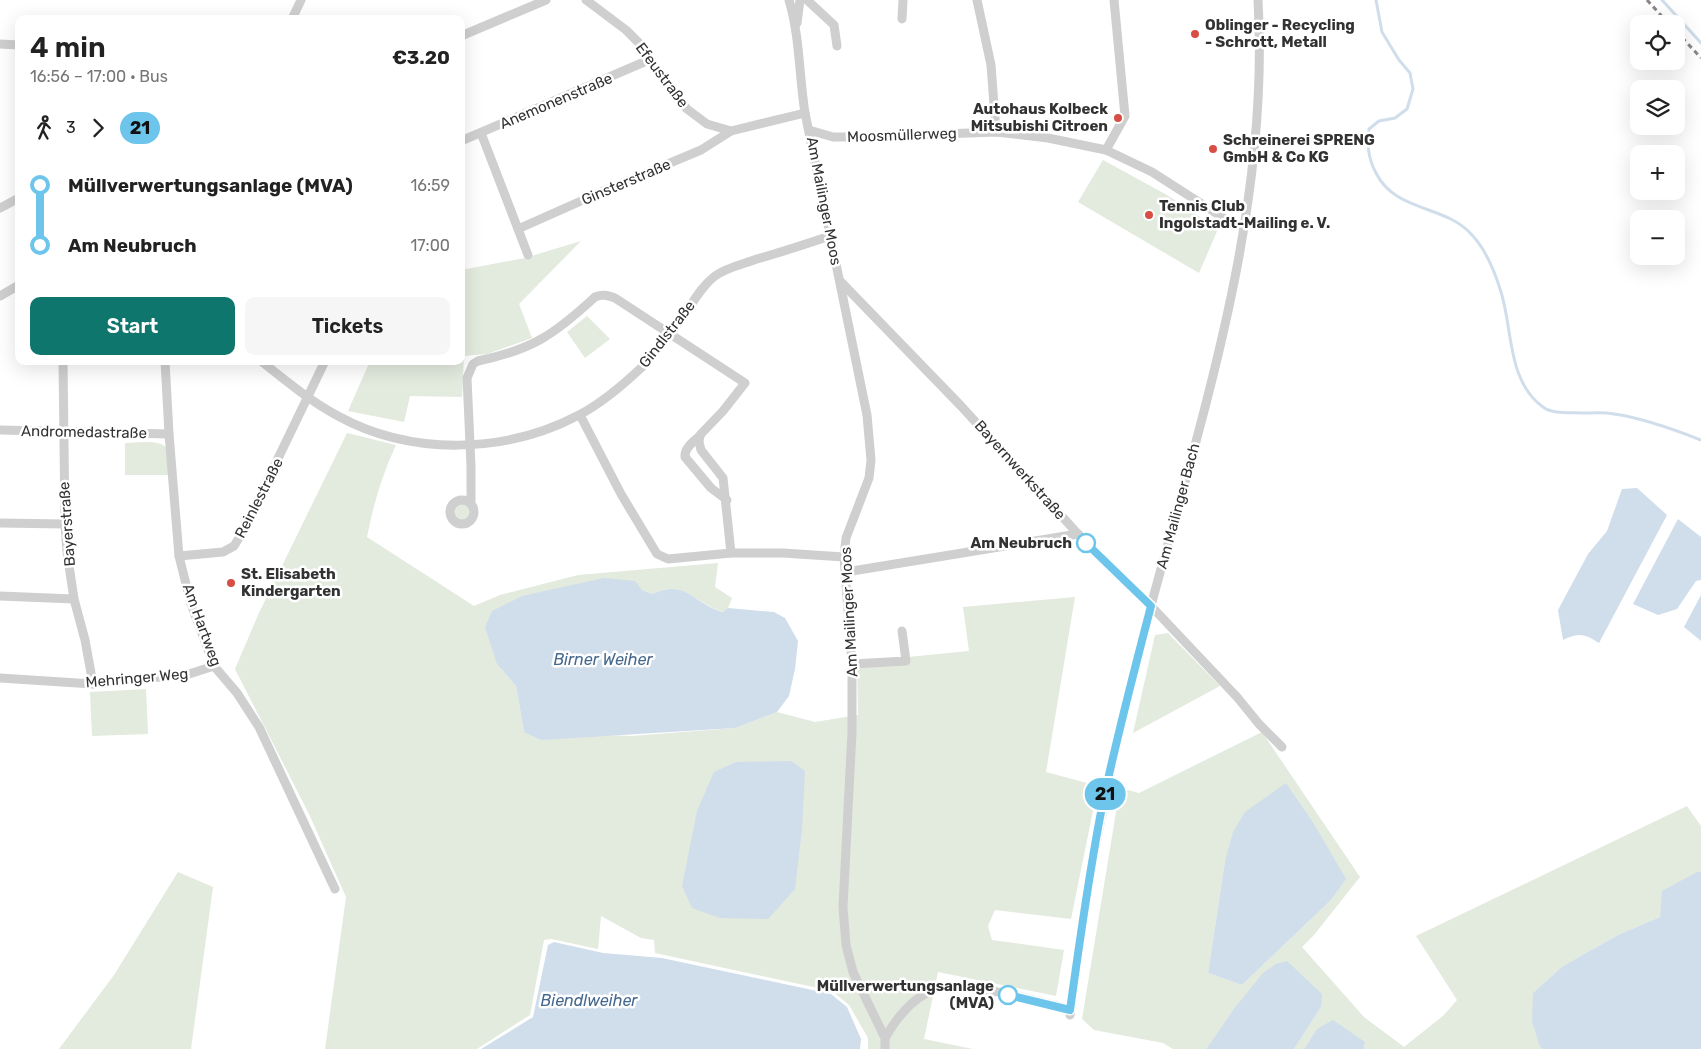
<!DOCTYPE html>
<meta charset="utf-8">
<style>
body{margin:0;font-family:Rubik,sans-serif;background:#f6f6f6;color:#222;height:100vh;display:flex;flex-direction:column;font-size:19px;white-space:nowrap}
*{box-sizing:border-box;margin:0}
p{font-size:16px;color:#767676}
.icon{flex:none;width:28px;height:28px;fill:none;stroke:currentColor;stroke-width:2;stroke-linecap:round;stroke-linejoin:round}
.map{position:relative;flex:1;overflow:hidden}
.side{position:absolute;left:15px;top:15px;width:450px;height:350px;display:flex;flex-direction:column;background:#fff;border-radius:10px;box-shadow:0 5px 20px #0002}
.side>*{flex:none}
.badge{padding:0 10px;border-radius:16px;font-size:18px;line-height:32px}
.controls{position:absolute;left:1630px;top:15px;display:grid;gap:10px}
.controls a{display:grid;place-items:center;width:55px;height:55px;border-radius:10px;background:#fff;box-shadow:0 5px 20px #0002;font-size:25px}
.map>.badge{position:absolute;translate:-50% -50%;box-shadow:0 0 0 2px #fff}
.legs{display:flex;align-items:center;gap:8px;height:55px;padding:0 15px;font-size:16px}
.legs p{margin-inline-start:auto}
.summary{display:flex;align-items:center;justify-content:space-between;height:85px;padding:0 15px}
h1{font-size:28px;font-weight:600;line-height:38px}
.primary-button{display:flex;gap:10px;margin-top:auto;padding:10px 15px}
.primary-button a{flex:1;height:58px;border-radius:10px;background:#0f766e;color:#fff;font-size:20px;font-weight:600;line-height:58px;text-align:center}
.primary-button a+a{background:#f6f6f6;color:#222}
ul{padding:0 15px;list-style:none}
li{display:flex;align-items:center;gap:18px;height:60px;font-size:19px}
li i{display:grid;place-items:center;width:8px;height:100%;margin:0 6px;background:currentColor}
li i::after{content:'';width:12px;height:12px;margin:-6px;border:4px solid;border-radius:50%;background:#fff}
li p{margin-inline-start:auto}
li:first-child i{background:linear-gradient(#0000 50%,currentColor 0)}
li:last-child i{background:linear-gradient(currentColor 50%,#0000 0)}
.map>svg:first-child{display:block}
.green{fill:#e3eade;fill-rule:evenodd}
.water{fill:#d0ddeb}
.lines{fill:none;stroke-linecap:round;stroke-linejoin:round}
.stream{stroke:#d0ddeb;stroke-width:3}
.street{stroke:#cfcfcf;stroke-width:9}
.rail{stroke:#878787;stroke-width:3;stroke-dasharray:5 4;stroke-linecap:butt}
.line-1-casing{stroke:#fff;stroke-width:11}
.line-1{stroke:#6ec5eb;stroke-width:8}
.poi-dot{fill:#d74e45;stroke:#fff;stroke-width:2}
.stop-1-dot{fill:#fff;stroke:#6ec5eb;stroke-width:2.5}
.labels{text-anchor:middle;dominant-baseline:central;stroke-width:5;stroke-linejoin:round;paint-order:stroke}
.poi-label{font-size:15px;font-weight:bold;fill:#323232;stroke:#fff;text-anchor:start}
.street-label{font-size:15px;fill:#323232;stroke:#fff}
.stop-label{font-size:15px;font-weight:bold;fill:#323232;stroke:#fff;text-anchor:end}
.water-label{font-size:16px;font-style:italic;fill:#45688e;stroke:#fff}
</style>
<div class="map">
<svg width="1701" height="1049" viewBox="0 0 1701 1049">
<rect width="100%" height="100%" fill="#fff"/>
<!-- green -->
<g class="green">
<path d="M1103,160L1167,195L1218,229L1199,273L1078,202Z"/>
<path d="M581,241L519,304L532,338L487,354L464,356L462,397L410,396L404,422L348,411L370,361H461V270L525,258Z"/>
<path d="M587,316L610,339L585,358L567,332Z"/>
<path d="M347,433L396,445C381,478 374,503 367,537L474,606L500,595L578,575L718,563L715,587L732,598L728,608L724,612C695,604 685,578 652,594L642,590L497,664L516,686L524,732L631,736L735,728L777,712L815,722L858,715L857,662L969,651L963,607L1075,597L1046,772L1098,786L1071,919L995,910L988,926L992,940L1064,950L1056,996L938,972L924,1039L973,1049H868V1038L849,1005L832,991L655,953L654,940L641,938L601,916L598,949L551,939L544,940L530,1015L477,1049H325L346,897L309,814L235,669L258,615Z"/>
<path d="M125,443C136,443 162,438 168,450C171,457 168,468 168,475H125Z"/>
<circle cx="462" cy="512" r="9"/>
<path d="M1168,633L1220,686L1133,733L1155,635Z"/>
<path d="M146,689L148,734L92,736L90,692Z"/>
<path d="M1262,732L1360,877L1314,935L1302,947L1364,1017L1404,1047L1444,1015L1457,1000L1416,936L1687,806L1701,826V872L1699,871L1660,917L1618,935L1563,966L1533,993L1540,1047L1543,1049H1364L1365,1042L1317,1029L1304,1049H1294L1321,1007L1233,1010L1206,1049H1173L1163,1043L1094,1030L1082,1019L1120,788L1139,793ZM1225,861L1345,879L1331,900L1242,985L1208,973Z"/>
<path d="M178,872L213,887L191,1049H59L114,975Z"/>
</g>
<!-- water -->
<g class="water">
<path d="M1637,488L1667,515L1599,643C1585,634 1579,632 1563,640L1558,610L1588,554L1607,531L1622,489Z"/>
<path d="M1678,519L1701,537V580L1696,581L1677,609L1658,615L1633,604Z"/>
<path d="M604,578L635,581L642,590L652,594C686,578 694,604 723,612L728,608L774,612L785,618L798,641L795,669L789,696L777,712L735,728L541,740L524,732L516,686L497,664L485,627L492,611L522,596Z"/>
<path d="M1701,595V641L1684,627Z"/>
<path d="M791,761L805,771L802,829L795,889L768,919L720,918L692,908L682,886L697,811L714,772L736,762Z"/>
<path d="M1286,783L1314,824L1346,879L1331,900L1242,985L1208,973L1225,861L1233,832L1245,812Z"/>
<path d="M1699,871L1701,872V1049H1543L1540,1047L1532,1021L1533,993L1563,966L1618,935L1660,917L1662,891Z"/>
<path d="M554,942L603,953L662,958L831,994L847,1007L861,1039L860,1049H481L533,1017L548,945Z"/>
<path d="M1287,961L1322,994L1321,1007L1294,1049H1206L1233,1010L1263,973L1276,964Z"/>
<path d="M1333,1020L1365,1042L1364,1049H1304L1317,1029Z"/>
</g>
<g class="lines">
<!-- stream -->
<g class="stream">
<path d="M1376,0L1382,32L1399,60L1410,73L1413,89L1407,109L1395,118L1379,121L1369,129C1367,145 1368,158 1376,173C1396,213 1445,204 1472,235C1486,250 1495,272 1501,292C1513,330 1507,381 1543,407C1554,415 1570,412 1583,413C1593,413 1604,412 1614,414C1643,418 1673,429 1701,440"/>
<path d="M1662,0L1701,43"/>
</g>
<!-- street -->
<g class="street">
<path d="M586,0L626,30L640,44L675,95L687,109L707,124L731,131L805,113"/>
<path d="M789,0C800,37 799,76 805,113L867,415L871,460L869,478L846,538L844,557L852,664V732L843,907L846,945L853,972L885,1038V1049"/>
<path d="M807,0L834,25L837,46"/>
<path d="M977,0L991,65L996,132"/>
<path d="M292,19L301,0"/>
<path d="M902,19L903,0"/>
<path d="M797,23L800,0"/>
<path d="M461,36L546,0"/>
<path d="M0,44L19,45"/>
<path d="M809,130L833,137H861L996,132L1048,138L1106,150L1152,172L1230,222L1244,227"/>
<path d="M481,133L528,255"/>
<path d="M461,141L651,59"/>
<path d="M1106,150L1125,116L1114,0"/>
<path d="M0,208L19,198"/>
<path d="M518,229L608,189L701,150L731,131"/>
<path d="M840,281L961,406L1078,534L1151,606L1237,697L1259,724L1282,747"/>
<path d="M0,296L19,285"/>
<path d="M63,361L65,524L67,552L74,599L85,640L93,684"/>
<path d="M165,361L169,434L179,556L191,604L214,666L237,693L259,727L335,889"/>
<path d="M261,361C286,381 310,401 338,416C411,456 505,454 579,415C602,403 623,385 642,367C659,351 673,330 687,311C695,299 703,285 715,276C727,267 744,264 757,259C782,252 806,244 830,236"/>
<path d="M580,415L621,494L657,554L668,559L731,553H783L844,557"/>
<path d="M0,430L169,434"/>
<path d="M700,436C694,441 684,448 685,457L711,488L727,500"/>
<circle cx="462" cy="512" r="12"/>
<path d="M471,504V466L467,378L473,364L478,361C532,350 555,334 595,297C602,294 607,295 615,298L745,383L723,411L700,435L699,442L701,450L723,478L731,553"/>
<path d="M0,523L65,524"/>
<path d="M179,556L223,552L234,546L242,533L325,361"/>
<path d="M846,572L1078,534"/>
<path d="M0,596L74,599"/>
<path d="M852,664L906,661L902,631"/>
<path d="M0,678L93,684L189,674L214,666"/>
<path d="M1070,1015C1086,875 1115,738 1152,602C1205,406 1270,206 1258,0"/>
<path d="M885,1038C897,1017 913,996 937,989C968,980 1038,1002 1070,1009"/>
</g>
<!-- rail -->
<g class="rail">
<path d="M1647,0L1669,24"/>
<path d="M1676,31L1701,58"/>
</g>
</g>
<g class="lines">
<defs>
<path id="line-1" d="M1008,995L1070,1010C1080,940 1089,871 1103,802C1117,736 1134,671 1151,606L1086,543"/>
</defs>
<!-- line-1 casing -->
<use href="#line-1" class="line-1-casing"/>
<!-- line-1 -->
<use href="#line-1" class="line-1"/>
</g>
<!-- markers -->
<g class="poi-dot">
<circle cx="1195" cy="34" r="5"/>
<circle cx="1118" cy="118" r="5"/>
<circle cx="1213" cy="149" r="5"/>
<circle cx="1149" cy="215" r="5"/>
<circle cx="231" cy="583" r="5"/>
</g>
<g class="stop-1-dot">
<circle cx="1086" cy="543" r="9"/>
<circle cx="1008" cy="995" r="9"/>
</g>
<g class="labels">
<!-- poi labels -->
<g class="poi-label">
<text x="1205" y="25">Oblinger - Recycling<tspan x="1205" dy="17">- Schrott, Metall</tspan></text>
<text x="1108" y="109" text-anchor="end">Autohaus Kolbeck<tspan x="1108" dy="17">Mitsubishi Citroen</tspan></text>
<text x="1223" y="140">Schreinerei SPRENG<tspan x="1223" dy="17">GmbH &amp; Co KG</tspan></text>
<text x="1159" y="206">Tennis Club<tspan x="1159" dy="17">Ingolstadt-Mailing e. V.</tspan></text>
<text x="241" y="574">St. Elisabeth<tspan x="241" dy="17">Kindergarten</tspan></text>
</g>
<!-- street labels -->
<g class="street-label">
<text transform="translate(662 75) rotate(53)">Efeustraße</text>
<text transform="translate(556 101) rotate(-23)">Anemonenstraße</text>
<text transform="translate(902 135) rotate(-2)">Moosmüllerweg</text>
<text transform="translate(626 182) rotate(-23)">Ginsterstraße</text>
<text transform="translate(824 201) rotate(79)">Am Mailinger Moos</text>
<text transform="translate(667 334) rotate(-52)">Gindlstraße</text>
<text transform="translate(84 432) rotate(1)">Andromedastraße</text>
<text transform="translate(1020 470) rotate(48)">Bayernwerkstraße</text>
<text transform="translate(259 498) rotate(-63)">Reinlestraße</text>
<text transform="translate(1178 506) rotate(-75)">Am Mailinger Bach</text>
<text transform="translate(67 524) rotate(-94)">Bayerstraße</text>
<text transform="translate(849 612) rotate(-93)">Am Mailinger Moos</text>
<text transform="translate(202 625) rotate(70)">Am Hartweg</text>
<text transform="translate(137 678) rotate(-5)">Mehringer Weg</text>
</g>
<!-- stop labels -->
<g class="stop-label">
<text x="1072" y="543">Am Neubruch</text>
<text x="994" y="986">Müllverwertungsanlage<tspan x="994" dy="17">(MVA)</tspan></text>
</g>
<!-- water labels -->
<g class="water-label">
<text x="603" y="659">Birner Weiher</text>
<text x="589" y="1000">Biendlweiher</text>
</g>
</g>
</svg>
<div class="controls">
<a><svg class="icon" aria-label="locate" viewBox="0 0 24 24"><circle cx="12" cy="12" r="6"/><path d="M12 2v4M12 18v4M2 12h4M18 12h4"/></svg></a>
<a><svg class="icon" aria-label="layers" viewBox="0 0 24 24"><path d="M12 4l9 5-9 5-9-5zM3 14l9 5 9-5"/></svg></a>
<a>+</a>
<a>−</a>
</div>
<b class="badge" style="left:1105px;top:794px;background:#6ec5eb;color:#111">21</b>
<section class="side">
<div class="summary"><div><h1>4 min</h1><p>16:56 – 17:00 · Bus</p></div><b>€3.20</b></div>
<div class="legs"><svg class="icon" aria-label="walk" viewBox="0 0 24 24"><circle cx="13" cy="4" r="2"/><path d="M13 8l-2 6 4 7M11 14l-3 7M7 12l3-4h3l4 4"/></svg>3<svg class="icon" aria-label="forward" viewBox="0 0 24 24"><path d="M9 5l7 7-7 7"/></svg><b class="badge" style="background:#6ec5eb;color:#111">21</b></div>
<ul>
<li><i style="color:#6ec5eb"></i><b>Müllverwertungsanlage (MVA)</b><p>16:59</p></li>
<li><i style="color:#6ec5eb"></i><b>Am Neubruch</b><p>17:00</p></li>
</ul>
<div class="primary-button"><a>Start</a><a>Tickets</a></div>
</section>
</div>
